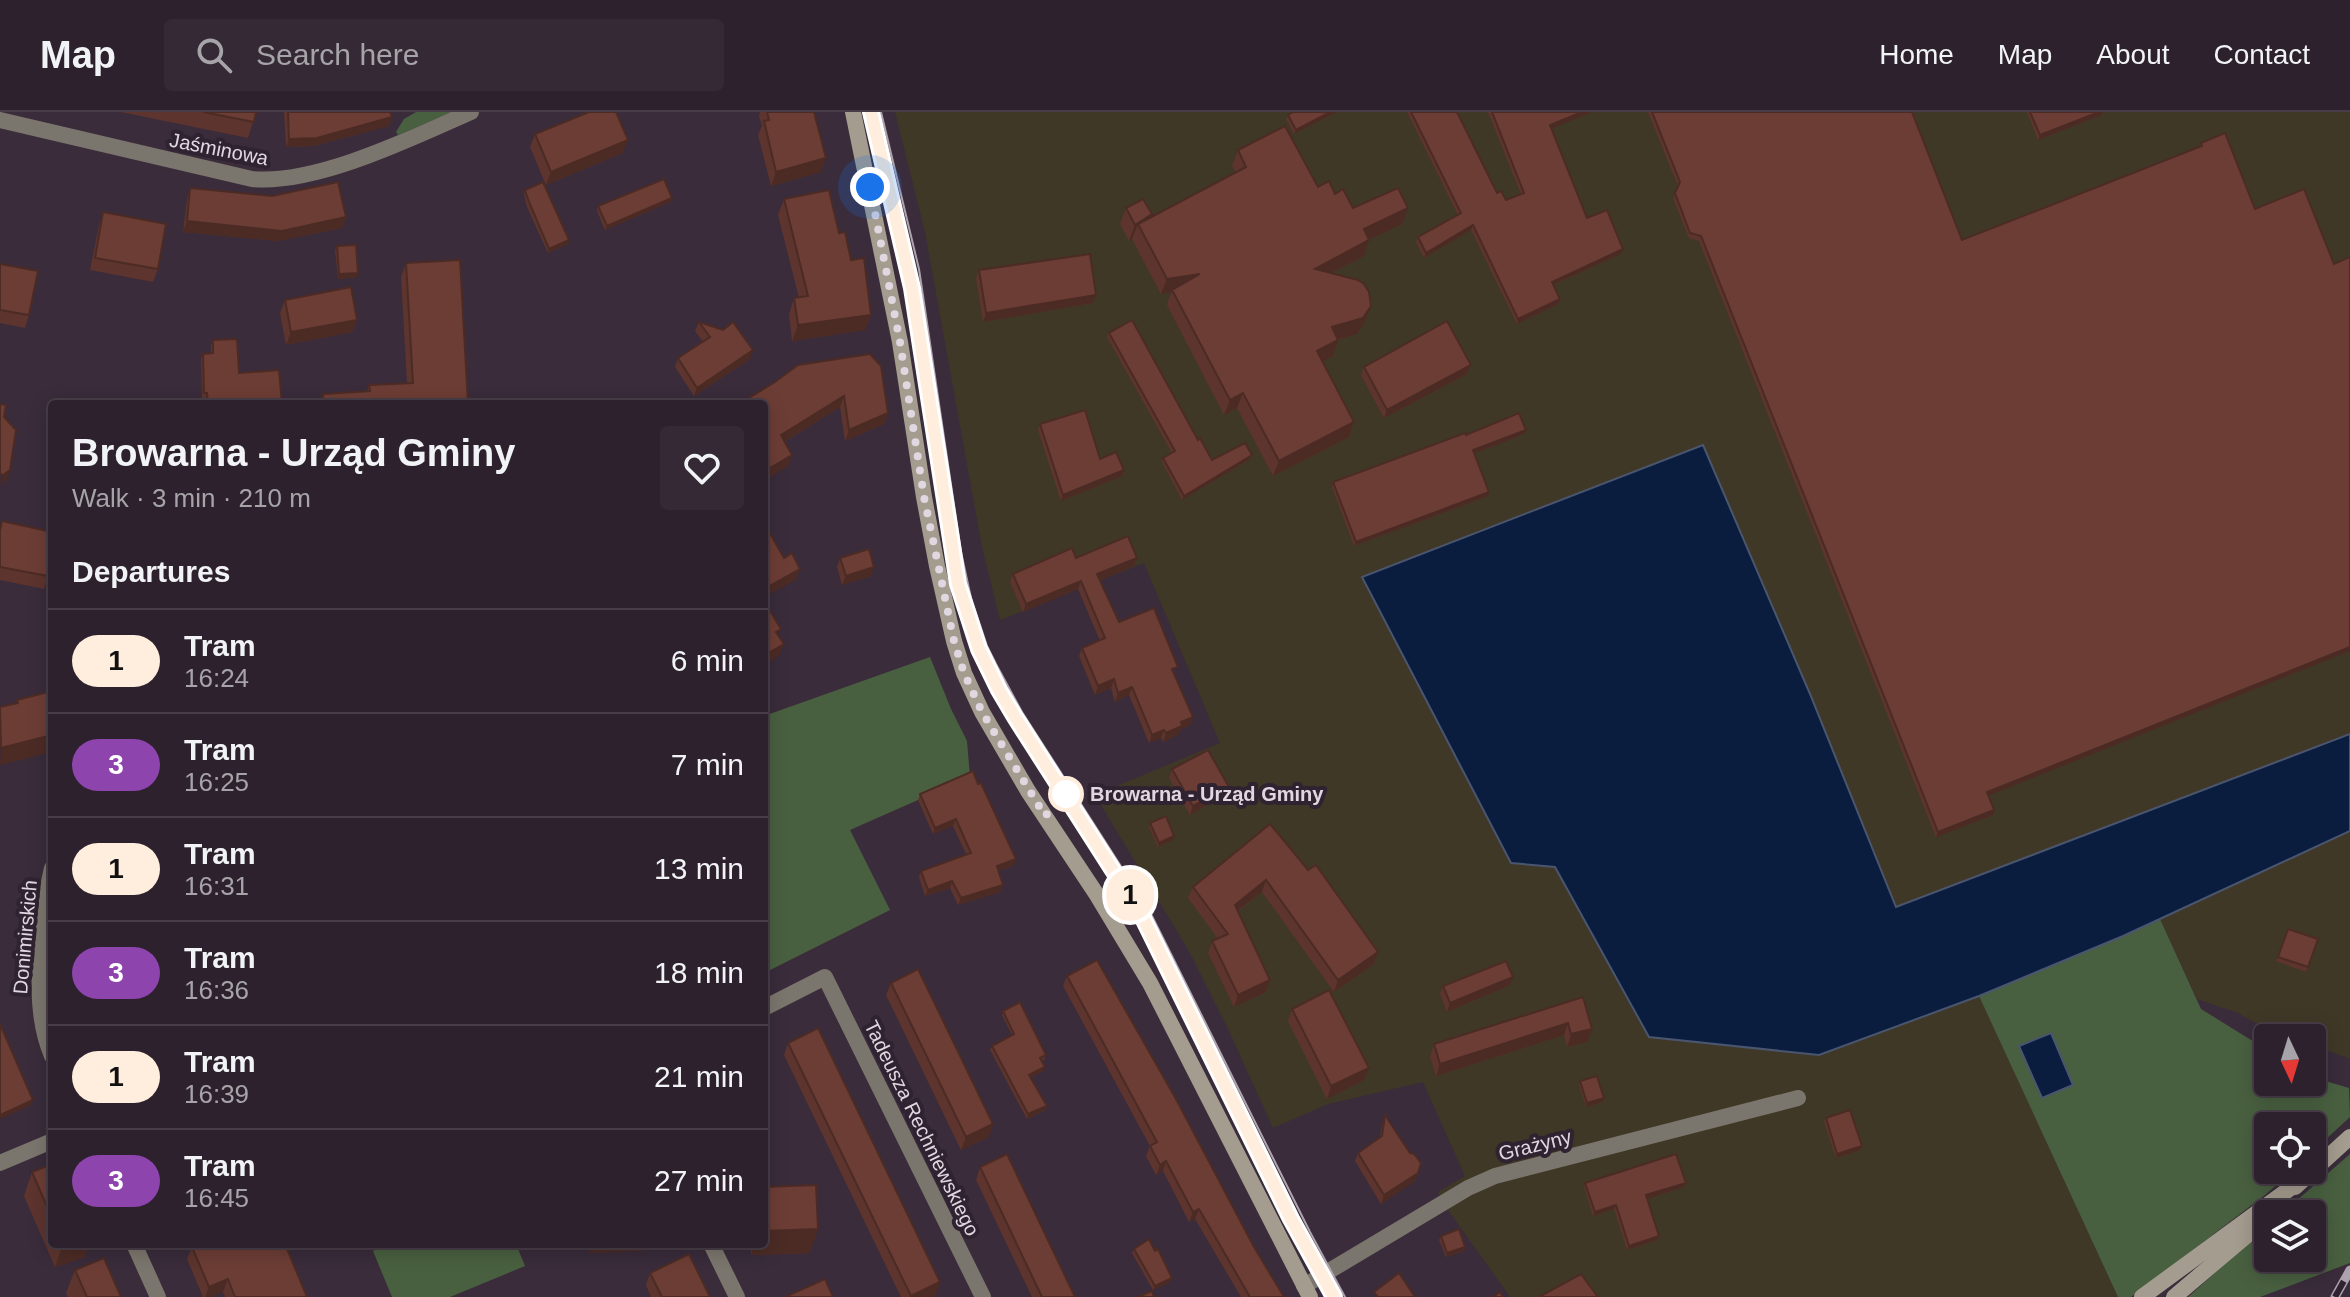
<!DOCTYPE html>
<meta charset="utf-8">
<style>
body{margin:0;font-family:Helvetica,sans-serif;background:#342934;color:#f1f3f6;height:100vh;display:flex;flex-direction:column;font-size:30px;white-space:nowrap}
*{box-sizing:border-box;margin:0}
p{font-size:26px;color:#a6a3a9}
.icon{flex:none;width:44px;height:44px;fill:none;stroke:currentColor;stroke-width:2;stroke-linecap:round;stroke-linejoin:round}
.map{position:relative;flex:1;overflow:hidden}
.drawer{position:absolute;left:48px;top:288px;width:720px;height:848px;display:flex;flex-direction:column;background:#2c212c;border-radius:8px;box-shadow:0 4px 20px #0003,0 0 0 2px #483e48}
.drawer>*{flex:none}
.badge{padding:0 16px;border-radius:26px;font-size:28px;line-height:52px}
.needle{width:52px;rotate:176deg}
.buttons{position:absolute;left:2254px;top:912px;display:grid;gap:16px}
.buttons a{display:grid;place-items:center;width:72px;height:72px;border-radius:8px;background:#2c212c;box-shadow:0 4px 20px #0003,0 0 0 2px #483e48;font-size:40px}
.you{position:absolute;width:40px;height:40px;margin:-20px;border:6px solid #fff;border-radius:50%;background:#1a73e8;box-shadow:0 0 0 12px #1a73e833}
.map>.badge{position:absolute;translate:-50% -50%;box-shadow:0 0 0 4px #fff}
h2{padding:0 24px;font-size:30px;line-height:72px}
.round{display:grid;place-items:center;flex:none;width:84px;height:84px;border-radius:8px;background:#342934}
.headline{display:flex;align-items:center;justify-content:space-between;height:136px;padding:0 24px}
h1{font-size:38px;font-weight:700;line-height:60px}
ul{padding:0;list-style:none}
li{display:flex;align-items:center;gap:24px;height:104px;padding:0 24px;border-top:2px solid #483e48}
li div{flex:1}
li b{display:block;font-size:30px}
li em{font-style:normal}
li .badge{min-width:88px;font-weight:700;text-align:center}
header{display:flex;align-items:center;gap:48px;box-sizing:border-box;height:112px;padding:0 40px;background:#2c212c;border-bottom:2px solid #483e48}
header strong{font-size:38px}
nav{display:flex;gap:44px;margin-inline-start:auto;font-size:28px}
.search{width:560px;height:72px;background:#342934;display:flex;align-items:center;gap:20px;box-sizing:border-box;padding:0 28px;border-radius:8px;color:#a6a3a9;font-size:30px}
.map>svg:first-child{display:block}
.industrial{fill:#403827}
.green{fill:#496040}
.water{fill:#0a1d3e;stroke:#4a556f;stroke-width:2}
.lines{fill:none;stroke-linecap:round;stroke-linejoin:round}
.minor{stroke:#7b766d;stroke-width:16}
.secondary{stroke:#a49c8e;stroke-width:16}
.tram{stroke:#ada3ae;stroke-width:2}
.rail-casing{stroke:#ada3ae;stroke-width:9}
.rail{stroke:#2f2231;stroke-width:6;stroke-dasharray:18;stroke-linecap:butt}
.wall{fill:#5d342e}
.shaded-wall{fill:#4c2b25}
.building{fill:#6c3d35;stroke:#4c2b25;stroke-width:2}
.line-casing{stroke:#fff;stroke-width:18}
.line{stroke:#fed;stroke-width:12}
.walk{stroke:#e0d7e0;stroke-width:8;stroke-dasharray:0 14.4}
.stop-dot{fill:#fff;stroke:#fed;stroke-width:4}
.labels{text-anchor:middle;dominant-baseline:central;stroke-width:8;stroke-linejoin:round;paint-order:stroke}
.street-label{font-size:20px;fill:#e0d7e0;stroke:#2f2231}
.stop-label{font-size:20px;font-weight:bold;fill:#e0d7e0;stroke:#2f2231;text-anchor:start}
</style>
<header>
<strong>Map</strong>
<div class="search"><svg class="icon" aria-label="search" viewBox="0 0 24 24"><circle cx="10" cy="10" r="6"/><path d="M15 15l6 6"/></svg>Search here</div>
<nav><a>Home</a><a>Map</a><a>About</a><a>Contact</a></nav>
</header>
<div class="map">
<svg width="2350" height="1185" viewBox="0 0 2350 1185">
<rect width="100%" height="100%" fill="#3a2c3b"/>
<!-- industrial -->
<g class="industrial">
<path d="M895,0H2350V622L1896,795L1810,582L1703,334L1555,755L1648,924L1819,943L1979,884L2118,1185H1510L1448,1098L1438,1080L1465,1064L1423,970L1328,992L1273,1016L1229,919L1190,841L1095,683L1220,631L1144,451L1000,508L982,435L925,120Z"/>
<path d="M2350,719V947L2312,933V926H2292L2268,918L2238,901L2197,887L2160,807Z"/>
</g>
<!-- green -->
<g class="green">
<path d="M416,0H453L398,23L396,20L404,7Z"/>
<path d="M930,545L951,597L967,629L970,665L850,718L890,798L764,861V604Z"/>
<path d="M2160,807L2201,897L2264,936V955L2268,956V970H2312V965L2349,976L2350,1005L2312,1040V1014H2268V1058H2293L2265,1083L2131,1185H2118L1979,884Z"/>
<path d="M2350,1042V1151L2260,1185H2188L2268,1114V1146H2312V1102H2281Z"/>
<path d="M389,1132H516L525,1154L450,1185H392L373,1139Z"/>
</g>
<!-- water -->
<g class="water">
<path d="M1703,333L1810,582L1896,795L2350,622V719L2123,824L1979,884L1819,943L1649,925L1555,755L1511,751L1362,465Z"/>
<path d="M2051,921L2073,973L2042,986L2019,934Z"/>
</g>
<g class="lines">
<!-- minor -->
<g class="minor">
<path d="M0,8L252,67C316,73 412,26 471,0"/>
<path d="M52,756L49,770C44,827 29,890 52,944"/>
<path d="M764,896L825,865L983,1185"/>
<path d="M0,1051L52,1029"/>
<path d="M134,1132L158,1185"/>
<path d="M711,1132L737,1185"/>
<path d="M1304,1174L1468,1076L1495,1064L1798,986"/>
</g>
<!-- secondary -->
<g class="secondary">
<path d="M853,0L900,230L924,385L937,454L954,529L964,561L982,600L1028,679L1097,783L1150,871L1310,1185"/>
<path d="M2295,1075L2350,1025"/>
<path d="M2142,1185L2300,1069"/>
<path d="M2174,1185L2251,1120L2268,1103"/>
</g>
<!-- tram -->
<path class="tram" d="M881,0L919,157L961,440L971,486L987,534L996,552L1022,600L1149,798L1310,1120L1345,1185"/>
<defs>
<path id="rail" d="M2335,1185L2350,1158"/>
</defs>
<!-- rail casing -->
<use href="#rail" class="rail-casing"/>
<!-- rail -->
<use href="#rail" class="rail"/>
</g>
<!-- wall -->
<g class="wall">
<path d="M121,0H256L248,26Z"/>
<path d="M284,0H390L392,5L389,14L313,34L286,35Z"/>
<path d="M760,0H814L821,60L771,74L758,23L762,14L759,4Z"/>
<path d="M1293,0H1337L1294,22L1286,7L1288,3Z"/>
<path d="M1407,0H1457L1497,81L1506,88L1521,82L1488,0H1592L1552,16L1587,106L1623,137L1621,142L1553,173L1558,192L1517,212L1471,118L1424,146L1416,130L1418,125L1458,103Z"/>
<path d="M1648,0H1912L1962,128L2200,34L2201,31L2255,97L2334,152L2350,145V539L1989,683L1993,703L1936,725L1699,129L1689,126L1673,86L1678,74Z"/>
<path d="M2027,0H2103L2102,3L2038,28Z"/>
<path d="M535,22L623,41L546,73L530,35Z"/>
<path d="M1238,38L1335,82L1353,96L1402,112L1369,127L1364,144L1331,161L1365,210L1357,222L1338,228L1333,244L1323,249L1354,310L1349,325L1273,364L1237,296L1224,303L1167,193L1171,181L1161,182L1132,127L1129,129L1120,112L1126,96L1151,105L1236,60L1232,54Z"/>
<path d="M190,76L346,105L342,116L278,129L183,120L187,87Z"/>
<path d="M525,78L568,132L548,141L527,95L524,82Z"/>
<path d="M672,86L670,90L605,118L597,99L598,94Z"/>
<path d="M784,87L839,121L851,148L871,203L865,218L792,229L789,202L794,186H799L778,103Z"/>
<path d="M103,100L158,157L153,170L90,158L99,113Z"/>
<path d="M337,134L357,165L338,167L335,138Z"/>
<path d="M406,151L468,292H319L323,282L367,279L369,273L407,271L401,165Z"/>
<path d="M0,152L29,203L25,216L0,211Z"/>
<path d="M979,158L1093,191L983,210L976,166Z"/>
<path d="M285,188L357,208L352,220L286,233L280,201Z"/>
<path d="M699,210L750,247L694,284L675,255L678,246L703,230L695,219Z"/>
<path d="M1109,221L1198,328L1212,348L1252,343L1250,347L1182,388L1162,350L1163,346L1172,341L1107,225Z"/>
<path d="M213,228L239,261L282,292H206L205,286H202L201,247L203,242L211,241V233Z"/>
<path d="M798,253L888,301L884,312L845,329L840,295L784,330L788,354L766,367L764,364V292L775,270Z"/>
<path d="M1471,253L1467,262L1384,306L1361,263L1364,255Z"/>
<path d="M1040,312L1100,347L1124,358L1122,364L1061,389L1038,318Z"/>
<path d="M1526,318L1524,322L1474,342L1489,380L1488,384L1354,434L1332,375L1333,370L1466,323Z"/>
<path d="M2,409L48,464L44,477L0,468V415Z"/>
<path d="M840,446L871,464L842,473L837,455Z"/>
<path d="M1076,446L1134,454L1100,468L1119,510L1175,563L1193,605L1190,613L1181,617L1179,622L1163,630L1161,626L1149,631L1129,583L1115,590L1111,576L1095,583L1079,544L1082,536L1100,529L1078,477L1023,500L1010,470L1013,462Z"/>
<path d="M1172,657L1225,683L1190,703L1169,666Z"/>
<path d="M920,682L1016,747L1013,754L998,759L1003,773L1000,780L958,793L950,776L925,784L919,765L921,759L966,742L953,714L933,722L918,688Z"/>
<path d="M1150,711L1173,728L1158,735L1149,715Z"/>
<path d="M1308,758L1378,840L1374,852L1334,880L1262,780L1238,799L1270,868L1266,880L1234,895L1208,841L1212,829L1218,827L1188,786L1193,775Z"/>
<path d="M2288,817L2318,827L2306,860L2276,849Z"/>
<path d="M1067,864L1254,1135L1284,1185H1241L1195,1107L1189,1110L1163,1059L1156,1063L1146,1044L1150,1034L1063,874Z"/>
<path d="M891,871L993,1012L989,1025L961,1038L886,883Z"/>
<path d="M1510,873L1447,900L1440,882L1443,874Z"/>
<path d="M1583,885L1592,917L1587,930L1567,935L1564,923L1436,964L1430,945L1434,932Z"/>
<path d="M1292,897L1364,968L1327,987L1288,909Z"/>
<path d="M1003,899L1046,943L1044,948L1042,949L1043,959L1031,966L1047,994L1045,998L1027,1007L990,938L992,934L1012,923L1002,903Z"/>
<path d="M788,931L936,1183L931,1185H901L784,943Z"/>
<path d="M1580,969L1604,986L1603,990L1586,995L1579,973Z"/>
<path d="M1385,1003L1418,1061L1415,1069L1381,1092L1355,1049L1358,1041L1380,1026L1382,1012Z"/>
<path d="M1826,1006L1862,1034L1860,1038L1836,1046L1824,1010Z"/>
<path d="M52,1052V1132H89L85,1145L55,1155L24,1084L32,1060Z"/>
<path d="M980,1055L1075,1185H1032L976,1068Z"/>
<path d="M1585,1071H1686L1684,1075L1647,1087L1659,1124L1657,1128L1627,1138L1614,1097L1593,1104L1584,1075Z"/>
<path d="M1441,1124L1464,1139L1446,1145L1439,1128Z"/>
<path d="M751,1132H764L810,1141L751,1143Z"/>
<path d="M192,1135L307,1185H225L223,1180L210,1185H203L187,1147Z"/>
<path d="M1134,1137L1170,1170L1153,1178L1132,1141Z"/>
<path d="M75,1158L121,1185H68L66,1181Z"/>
<path d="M650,1161L710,1185H651L646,1173Z"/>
</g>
<!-- shaded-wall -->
<g class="shaded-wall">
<path d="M1330,0H1337L1294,22L1296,18Z"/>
<path d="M1582,0H1592L1548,18L1550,13Z"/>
<path d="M2099,0H2103L2102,3L2038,28L2040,23Z"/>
<path d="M392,5L389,14L313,34L286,35L289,27Z"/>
<path d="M628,28L623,41L546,73L551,60Z"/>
<path d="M826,46L821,60L771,74L776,60Z"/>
<path d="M672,86L670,90L605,118L607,114Z"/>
<path d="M1408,96L1402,112L1358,133L1364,117Z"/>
<path d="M1152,102L1146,119L1138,112L1132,127L1129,129L1135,113Z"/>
<path d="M346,105L342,116L278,129L183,120L187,109Z"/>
<path d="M1473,113L1471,118L1424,146L1426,141Z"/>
<path d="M569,128L568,132L548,141L549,137Z"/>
<path d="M1369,128L1364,144L1309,172L1315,157Z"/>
<path d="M1623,137L1621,142L1550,174L1552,170Z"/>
<path d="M358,161L357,165L338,167L339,162Z"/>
<path d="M1200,162L1172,178L1171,181L1161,182L1167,167Z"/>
<path d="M1096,183L1093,191L983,210L986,201Z"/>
<path d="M1560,187L1558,192L1517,212L1518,207Z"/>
<path d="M1371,194L1365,210L1357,222L1326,231L1332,215Z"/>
<path d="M871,203L865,218L792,229L798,213Z"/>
<path d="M357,208L352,220L286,233L291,220Z"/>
<path d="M1338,228L1333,244L1312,255L1317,239Z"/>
<path d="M753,238L750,247L694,284L697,276Z"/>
<path d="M1471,253L1467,262L1384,306L1387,298Z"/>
<path d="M1243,281L1237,296L1224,303L1230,288Z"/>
<path d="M844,284L840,295L777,334L781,323Z"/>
<path d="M258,289L257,292H207L208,291Z"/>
<path d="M888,301L884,312L845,329L849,318Z"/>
<path d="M1354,310L1349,325L1273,364L1279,349Z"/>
<path d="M1526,318L1524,322L1471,343L1473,338Z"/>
<path d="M792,343L788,354L766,367L770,356Z"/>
<path d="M1252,343L1250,347L1182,388L1184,384Z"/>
<path d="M10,358L6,369L0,373L3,363Z"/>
<path d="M1124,358L1122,364L1061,389L1063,383Z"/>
<path d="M1489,380L1488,384L1354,434L1356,430Z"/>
<path d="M1137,446L1134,454L1094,471L1097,462Z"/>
<path d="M874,455L871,464L842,473L846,464Z"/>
<path d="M800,457L796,468L764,485V477Z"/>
<path d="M1081,469L1078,477L1023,500L1026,492Z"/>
<path d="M784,532L779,544L764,553L767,542Z"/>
<path d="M2350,535V539L1985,685L1987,680Z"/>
<path d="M1114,567L1111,576L1095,583L1098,574Z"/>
<path d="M1132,575L1129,583L1115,590L1118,581Z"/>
<path d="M1193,605L1190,613L1181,617L1179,622L1163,630L1166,621L1181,610Z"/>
<path d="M1164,618L1161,626L1149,631L1152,623Z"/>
<path d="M52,623V640L0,653L1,636Z"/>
<path d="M1229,675L1225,683L1190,703L1193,694Z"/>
<path d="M1994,698L1993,703L1936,725L1938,720Z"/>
<path d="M956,707L953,714L933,722L935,716Z"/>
<path d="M1174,724L1173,728L1158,735L1159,731Z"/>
<path d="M1016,747L1013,754L994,760L997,754Z"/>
<path d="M1266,768L1262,780L1230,804L1235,793Z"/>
<path d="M952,769L950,776L925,784L928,778Z"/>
<path d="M1003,773L1000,780L958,793L961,786Z"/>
<path d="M1378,840L1374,852L1334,880L1338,868Z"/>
<path d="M1513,865L1510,873L1447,900L1450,891Z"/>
<path d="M1270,868L1266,880L1234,895L1238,883Z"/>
<path d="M1568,911L1564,923L1436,964L1440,952Z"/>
<path d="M1592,917L1587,930L1567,935L1571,922Z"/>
<path d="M1045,955L1043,959L1028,967L1029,963Z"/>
<path d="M1369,956L1364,968L1327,987L1331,974Z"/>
<path d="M1604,986L1603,990L1586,995L1587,991Z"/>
<path d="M33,988L31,993L0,1007V1003Z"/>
<path d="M1047,994L1045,998L1027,1007L1028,1002Z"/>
<path d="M993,1012L989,1025L961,1038L966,1025Z"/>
<path d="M1862,1034L1860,1038L1836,1046L1837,1042Z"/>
<path d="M1166,1049L1163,1059L1156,1063L1160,1053Z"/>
<path d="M1418,1061L1415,1069L1381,1092L1384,1083Z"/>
<path d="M1686,1071L1684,1075L1644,1088L1646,1083Z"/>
<path d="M1616,1093L1614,1097L1593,1104L1595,1100Z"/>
<path d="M1199,1097L1195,1107L1189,1110L1193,1100Z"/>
<path d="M818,1117L810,1141L751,1143L755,1132H764V1119Z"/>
<path d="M1659,1124L1657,1128L1627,1138L1629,1134Z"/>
<path d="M63,1132H89L85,1145L55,1155Z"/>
<path d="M592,1132H646L643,1139L589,1141Z"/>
<path d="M1465,1135L1464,1139L1446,1145L1447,1141Z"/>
<path d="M1172,1166L1170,1170L1153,1178L1155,1174Z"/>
<path d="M228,1167L223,1180L210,1185H205L209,1175Z"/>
<path d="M940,1170L936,1183L931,1185H910Z"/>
</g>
<!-- building -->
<g class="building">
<path d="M203,0H256L254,10Z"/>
<path d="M288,0H390L392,5L317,26L289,27Z"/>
<path d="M589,0H616L628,28L551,60L535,22Z"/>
<path d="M767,0H814L826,46L776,60L764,9L769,8Z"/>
<path d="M1293,0H1330L1296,18L1288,3Z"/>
<path d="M1411,0H1457L1497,81L1501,79L1506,88L1524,81L1492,0H1582L1550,13L1587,106L1607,98L1623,137L1552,170L1560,187L1518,207L1473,113L1426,141L1418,125L1461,101Z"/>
<path d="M1652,0H1912L1962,128L2202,34L2201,31L2225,21L2255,97L2304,77L2334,152L2350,145V535L1987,680L1994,698L1938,720L1701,124L1690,121L1675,81L1680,70Z"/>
<path d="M2030,0H2099L2040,23Z"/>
<path d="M1285,14L1318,75L1329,69L1335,82L1343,77L1353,96L1398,76L1408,96L1364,117L1369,128L1315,157L1358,168L1364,172L1369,180L1371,194L1363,206L1332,215L1338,228L1317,239L1354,310L1279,349L1243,281L1230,288L1172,178L1200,162L1167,167L1138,112L1246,55L1238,38Z"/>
<path d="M664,67L672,86L607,114L598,94Z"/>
<path d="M338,70L346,105L282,119L187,109L190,76L272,84Z"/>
<path d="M543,70L569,128L549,137L529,90L525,78Z"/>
<path d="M829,78L839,121L845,120L851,148L864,146L871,203L798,213L794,186L808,184L784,87Z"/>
<path d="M1143,87L1152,102L1135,113L1126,96Z"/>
<path d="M103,100L166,112L158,157L95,146Z"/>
<path d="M356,133L358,161L339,162L337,134Z"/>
<path d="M1090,142L1096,183L986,201L979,158Z"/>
<path d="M460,148L468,292H323V282L370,279L369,273L413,271L406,151Z"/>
<path d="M0,152L38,159L29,203L0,198Z"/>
<path d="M351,175L357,208L291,220L285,188Z"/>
<path d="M1132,208L1198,328L1200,326L1212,348L1245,331L1252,343L1184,384L1163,346L1175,339L1109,221Z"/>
<path d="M1447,209L1471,253L1387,298L1364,255Z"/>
<path d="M699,210L723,218L733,210L753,238L697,276L678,246L710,225Z"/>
<path d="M237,227L239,261L279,258L282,292H258V289L208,291L207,281H204L203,242L213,241V228Z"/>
<path d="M870,242L881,254L888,301L849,318L844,284L781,323L792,343L770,356L764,346V292H739L775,270L798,253Z"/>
<path d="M0,292L6,293L4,305L16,318L10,358L3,363L0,362Z"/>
<path d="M1085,298L1100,347L1116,340L1124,358L1063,383L1040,312Z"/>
<path d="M1519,301L1526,318L1473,338L1489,380L1356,430L1333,370L1465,321L1466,323Z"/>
<path d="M2,409L52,420V447L48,464L0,455V419Z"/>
<path d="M764,411L784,446L792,441L800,457L764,477Z"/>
<path d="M1128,424L1137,446L1097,462L1119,510L1154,496L1178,555L1172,557L1193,605L1181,610L1182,614L1166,621L1164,618L1152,623L1132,575L1118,581L1114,567L1098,574L1082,536L1105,526L1081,469L1026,492L1013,462L1072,436L1076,446Z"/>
<path d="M869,437L874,455L846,464L840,446Z"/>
<path d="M764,489L781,517L776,520L784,532L767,542L764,538Z"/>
<path d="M52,579V623L1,636L0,595L18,591L17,588Z"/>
<path d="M1208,638L1229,675L1193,694L1172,657Z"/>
<path d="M973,659L978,672L981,671L1016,747L997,754L1003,773L961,786L952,769L928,778L921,759L971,741L956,707L935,716L920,682Z"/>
<path d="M1166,704L1174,724L1159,731L1150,711Z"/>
<path d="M1270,712L1308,758L1316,753L1378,840L1338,868L1266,768L1235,793L1270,868L1238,883L1212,829L1228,822L1193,775Z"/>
<path d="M2288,817L2318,827L2308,855L2278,845Z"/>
<path d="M764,834L769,847L764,849Z"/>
<path d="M1097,848L1176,987L1254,1135L1284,1185H1250L1199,1097L1193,1100L1166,1049L1160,1053L1150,1034L1157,1030L1067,864Z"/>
<path d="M1506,849L1513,865L1450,891L1443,874Z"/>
<path d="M918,857L993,1012L966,1025L891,871Z"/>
<path d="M1329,878L1369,956L1331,974L1292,897Z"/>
<path d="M1583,885L1592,917L1571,922L1568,911L1440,952L1434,932Z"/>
<path d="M1020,890L1046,943L1040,946L1045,955L1029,963L1047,994L1028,1002L992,934L1014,922L1003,899Z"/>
<path d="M0,912L33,988L0,1003Z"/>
<path d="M818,916L940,1170L911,1184L788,931Z"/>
<path d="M1597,964L1604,986L1587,991L1580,969Z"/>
<path d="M764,968L767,1013H764Z"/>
<path d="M1850,998L1862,1034L1837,1042L1826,1006Z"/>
<path d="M1385,1003L1410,1041L1414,1042L1421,1051L1418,1061L1384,1083L1358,1041L1382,1024Z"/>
<path d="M1007,1042L1075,1185H1042L980,1055Z"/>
<path d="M1676,1042L1686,1071L1646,1083L1659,1124L1629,1134L1616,1093L1595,1100L1585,1071Z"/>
<path d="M52,1052V1106L32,1060Z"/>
<path d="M816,1073L818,1117L764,1119V1075Z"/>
<path d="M1459,1117L1465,1135L1447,1141L1441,1124Z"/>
<path d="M1149,1127L1155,1139L1158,1137L1172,1166L1155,1174L1134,1137Z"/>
<path d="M198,1132H285L307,1185H235L228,1167L209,1175L192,1135Z"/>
<path d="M689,1142L710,1185H662L650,1161Z"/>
<path d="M104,1146L121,1185H87L75,1158Z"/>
<path d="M1399,1161L1415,1185H1378L1374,1180Z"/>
<path d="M1581,1162L1598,1185H1539Z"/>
<path d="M825,1167L833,1185H788L787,1184Z"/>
<path d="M1152,1179L1154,1185H1138Z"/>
<path d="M1500,1180L1503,1185H1493Z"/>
</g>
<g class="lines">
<defs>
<path id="line" d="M871,0L912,176L958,472L979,537L999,578L1015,605L1141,802L1291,1107L1334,1185"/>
</defs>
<!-- line casing -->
<use href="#line" class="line-casing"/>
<!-- line -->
<use href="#line" class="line"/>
<!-- walk -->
<path class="walk" d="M870,75L900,230L924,385L954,529L964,561L982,600L1045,704L1066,682"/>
</g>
<!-- markers -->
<circle class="stop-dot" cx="1066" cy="682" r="16"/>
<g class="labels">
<!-- street labels -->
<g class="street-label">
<text transform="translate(219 37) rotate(11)">Jaśminowa</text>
<text transform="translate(25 825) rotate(-85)">Donimirskich</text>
<text transform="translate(922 1016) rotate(64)">Tadeusza Rechniewskiego</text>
<text transform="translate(1535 1033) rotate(-14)">Grażyny</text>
</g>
<!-- stop labels -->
<g class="stop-label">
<text x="1090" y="682">Browarna - Urząd Gminy</text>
</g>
</g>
</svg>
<div class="buttons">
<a><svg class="needle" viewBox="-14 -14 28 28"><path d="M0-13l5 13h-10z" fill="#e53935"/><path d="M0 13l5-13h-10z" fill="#a6a3a9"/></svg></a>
<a><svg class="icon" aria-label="locate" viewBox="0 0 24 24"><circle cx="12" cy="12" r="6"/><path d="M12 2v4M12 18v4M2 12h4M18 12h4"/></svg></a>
<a><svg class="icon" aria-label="layers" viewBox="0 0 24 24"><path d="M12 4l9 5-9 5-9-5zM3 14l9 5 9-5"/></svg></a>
</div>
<div class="you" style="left:870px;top:75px"></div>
<b class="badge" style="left:1130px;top:783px;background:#fed;color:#111">1</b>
<section class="drawer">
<div class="headline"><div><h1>Browarna - Urząd Gminy</h1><p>Walk · 3 min · 210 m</p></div><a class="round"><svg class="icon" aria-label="heart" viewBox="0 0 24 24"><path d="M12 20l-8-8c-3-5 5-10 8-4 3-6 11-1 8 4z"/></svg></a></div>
<h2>Departures</h2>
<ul>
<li><span class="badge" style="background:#fed;color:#111">1</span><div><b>Tram</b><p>16:24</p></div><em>6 min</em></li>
<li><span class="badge" style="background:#8e44ad;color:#fff">3</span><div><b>Tram</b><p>16:25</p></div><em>7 min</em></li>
<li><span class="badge" style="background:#fed;color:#111">1</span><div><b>Tram</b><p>16:31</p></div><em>13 min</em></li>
<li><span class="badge" style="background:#8e44ad;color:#fff">3</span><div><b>Tram</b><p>16:36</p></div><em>18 min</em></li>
<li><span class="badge" style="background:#fed;color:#111">1</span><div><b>Tram</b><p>16:39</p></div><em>21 min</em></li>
<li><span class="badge" style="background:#8e44ad;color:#fff">3</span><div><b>Tram</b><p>16:45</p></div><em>27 min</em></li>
</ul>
</section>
</div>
